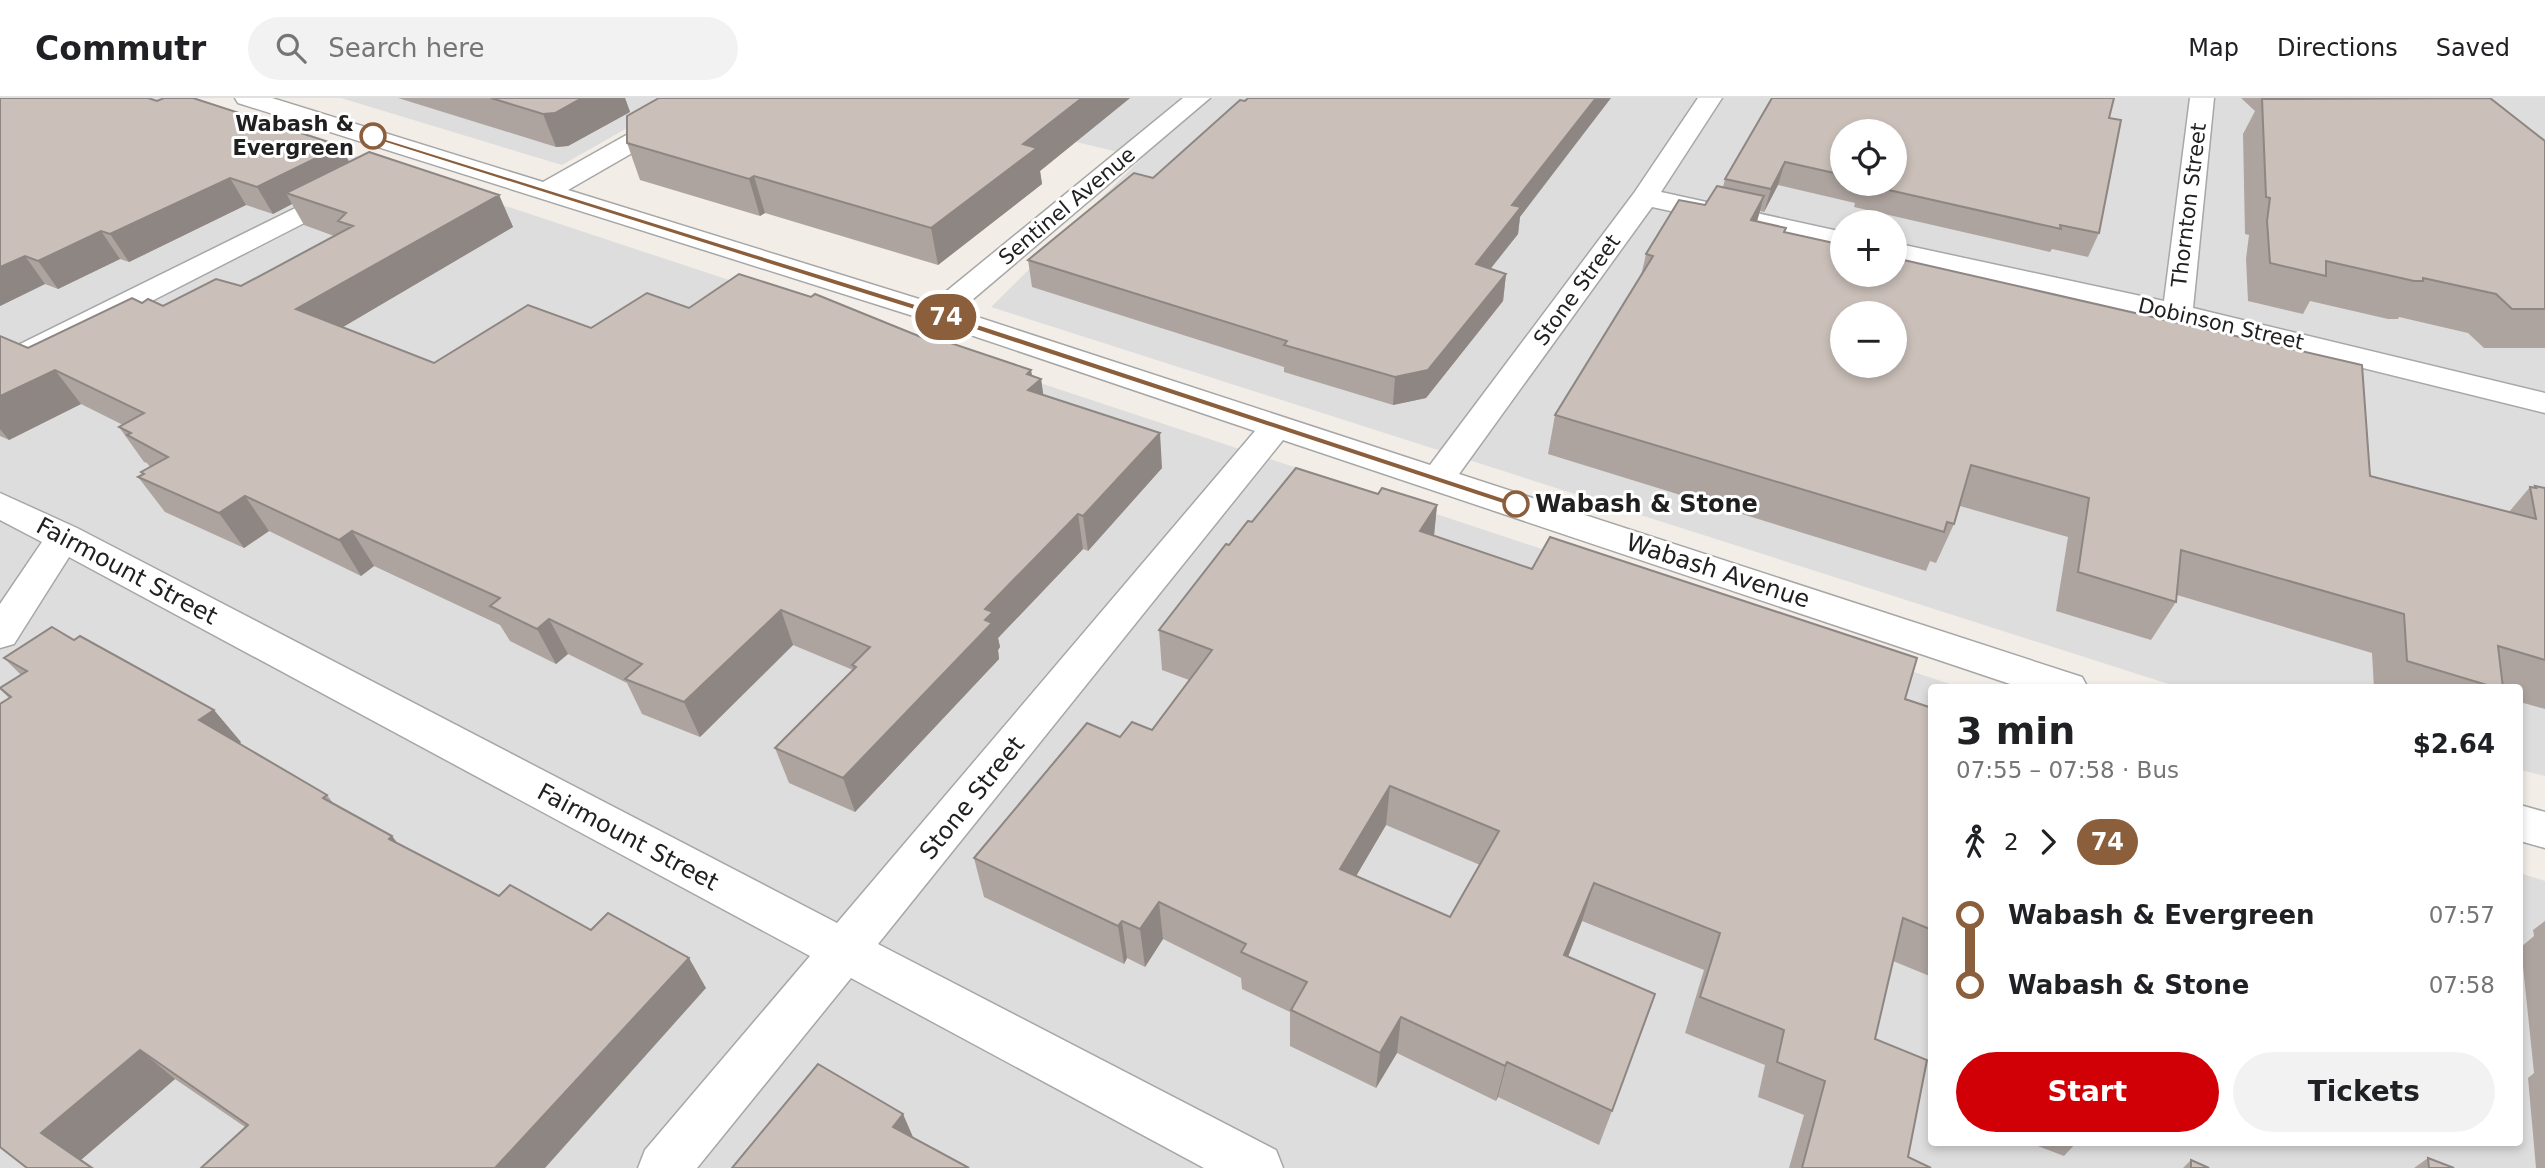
<!DOCTYPE html>
<meta charset="utf-8">
<style>
body{margin:0;font-family:"DejaVu Sans",sans-serif;background:#f2f2f2;color:#202124;height:100vh;display:flex;flex-direction:column;font-size:26px;white-space:nowrap}
*{box-sizing:border-box;margin:0}
p{font-size:23px;color:#757577}
.icon{flex:none;width:38px;height:38px;fill:none;stroke:currentColor;stroke-width:2;stroke-linecap:round;stroke-linejoin:round}
.map{position:relative;flex:1;overflow:hidden}
.drawer{position:absolute;left:1928px;top:586px;width:595px;height:462px;display:flex;flex-direction:column;background:#fff;border-radius:7px;box-shadow:0 4px 10px #0003}
.drawer>*{flex:none}
.badge{padding:0 14px;border-radius:23px;font-size:24px;line-height:46px}
.controls{position:absolute;left:1830px;top:21px;display:grid;gap:14px}
.controls a{display:grid;place-items:center;width:77px;height:77px;border-radius:50%;background:#fff;box-shadow:0 4px 10px #0003;font-size:35px}
.map>.badge{position:absolute;translate:-50% -50%;box-shadow:0 0 0 4px #fff}
.legs{display:flex;align-items:center;gap:10px;height:77px;padding:0 28px;font-size:23px}
.legs p{margin-inline-start:auto}
.headline{display:flex;align-items:center;justify-content:space-between;height:119px;padding:0 28px}
h1{font-size:38px;font-weight:600;line-height:52px}
.primary-button{display:flex;gap:14px;margin-top:auto;padding:14px 28px}
.primary-button a{flex:1;height:80px;border-radius:42px;background:#d10007;color:#fff;font-size:28px;font-weight:600;line-height:80px;text-align:center}
.primary-button a+a{background:#f2f2f2;color:#202124}
ul{padding:0 28px;list-style:none}
li{display:flex;align-items:center;gap:24px;height:70px;font-size:26px}
li i{display:grid;place-items:center;width:10px;height:100%;margin:0 9px;background:currentColor}
li i::after{content:'';width:18px;height:18px;margin:-9px;border:5px solid;border-radius:50%;background:#fff}
li p{margin-inline-start:auto}
li:first-child i{background:linear-gradient(#0000 50%,currentColor 0)}
li:last-child i{background:linear-gradient(currentColor 50%,#0000 0)}
header{display:flex;align-items:center;gap:42px;box-sizing:border-box;height:98px;padding:0 35px;background:#fff;border-bottom:2px solid #e0e0e0}
header strong{font-size:33px}
nav{display:flex;gap:38px;margin-inline-start:auto;font-size:24px}
.search{width:490px;height:63px;background:#f2f2f2;display:flex;align-items:center;gap:18px;box-sizing:border-box;padding:0 24px;border-radius:38px;color:#757577;font-size:26px}
.map>svg:first-child{display:block}
.residential{fill:#dedddd;fill-rule:evenodd}
.lines{fill:none;stroke-linecap:round;stroke-linejoin:round}
.minor-casing{stroke:#a7a7a7;stroke-width:3}
.minor{fill:#fff;fill-rule:evenodd}
.wall{fill:#aea49f;fill-rule:evenodd}
.shaded-wall{fill:#8d8682}
.building{fill:#cabfb9;stroke:#8d8682;stroke-width:2;fill-rule:evenodd}
.line-1{fill:#8b5e3c;stroke:#fff;stroke-width:2}
.stop-1-dot{fill:#fff;stroke:#8b5e3c;stroke-width:3.5}
.labels{text-anchor:middle;dominant-baseline:central;stroke-width:6;stroke-linejoin:round;paint-order:stroke}
.far-stop-label{font-size:21px;font-weight:bold;fill:#202020;stroke:#fff;text-anchor:end}
.far-street-label{font-size:21px;fill:#202020;stroke:#fff}
.stop-label{font-size:24px;font-weight:bold;fill:#202020;stroke:#fff;text-anchor:start}
.street-label{font-size:24px;fill:#202020;stroke:#fff}
</style>
<header>
<strong>Commutr</strong>
<div class="search"><svg class="icon" aria-label="search" viewBox="0 0 24 24"><circle cx="10" cy="10" r="6"/><path d="M15 15l6 6"/></svg>Search here</div>
<nav><a>Map</a><a>Directions</a><a>Saved</a></nav>
</header>
<div class="map">
<svg width="2545" height="1070" viewBox="0 0 2545 1070">
<rect width="100%" height="100%" fill="#f2ede6"/>
<!-- residential -->
<g class="residential">
<path d="M0,0H179L1962,590H1932V1045H2520V775L2545,783V1070H0Z"/>
<path d="M341,0H680L562,67Z"/>
<path d="M768,0H2545V678L2520,672V590H2181L991,209L1142,60L945,12ZM1843,33H1895V86H1843ZM1843,124H1895V177H1843ZM1843,215H1895V268H1843Z"/>
</g>
<g class="lines">
<defs>
<g id="minor">
<path d="M235,0H272L543,84L692,0H722L719,5L568,92L932,205L1183,0H1210L959,213L1430,367L1634,95L1698,0H1722L1661,94L1843,134V150L1652,109L1459,376L2082,579L2088,590H2022L1283,342L878,846L1276,1052L1283,1070H1204L851,880L697,1070H638L645,1052L810,858L69,459L14,546L0,550V506L42,444L0,422V395L77,430L837,825L1255,333L926,222L238,5Z"/>
<path d="M2190,0H2214L2193,210L2545,295V315L2177,224L1895,162V145L2164,203Z"/>
<path d="M344,86L353,88L357,94L353,100L11,275L0,277V256Z"/>
<path d="M2520,707L2545,714V750L2520,743Z"/>
</g>
</defs>
<!-- minor casing -->
<use href="#minor" class="minor-casing"/>
<!-- minor -->
<use href="#minor" class="minor"/>
</g>
<!-- wall -->
<g class="wall">
<path d="M0,0L349,64L499,97L513,129L342,229L434,265L591,230L689,210L926,241L1041,281L1043,297L1162,370L1088,453L1083,451L998,540L1000,549L998,552L999,561L855,714L789,685L775,650L853,572L793,547L700,639L642,616L627,585L568,556L556,566L510,543L500,527L374,468L361,478L269,433L244,450L165,414L138,379L143,377L141,374L150,369L147,365L144,364L119,329L123,327L81,306L9,342L0,338V238L28,250L142,205L163,208L241,188L334,138L304,127L292,106L273,116L246,107L129,164L120,161L58,191L45,186L0,208Z"/>
<path d="M398,0H625L630,14L568,48L556,49Z"/>
<path d="M659,0H1130L1040,73L1042,86L938,167L765,115L760,118L640,82L627,45Z"/>
<path d="M1772,0L2109,20L2099,135L2088,159L2052,151L2050,154L1854,109L1855,105L1778,87L1764,114L1760,113L1757,123L1786,130L1785,134L2370,378L2509,414L2530,389L2534,390L2535,388L2545,390V611L2520,604V590H2374L2372,555L2177,497L2176,504L2151,542L2056,513L2068,439L1960,408L1954,426L1936,465L1930,463L1926,473L1548,356L1555,317L1641,178L1646,156L1705,107L1723,89L1725,81ZM1843,33L1895,86H1843Z"/>
<path d="M2241,0H2490L2545,43V250H2484L2468,235L2399,219L2398,221H2388L2310,203L2303,216L2248,203L2246,161L2249,137L2245,136L2243,36L2255,13Z"/>
<path d="M1520,119L1518,136L1490,171L1506,176L1503,203L1426,300L1393,307L1284,274V269L1032,189L1028,162Z"/>
<path d="M1378,396L1437,407L1434,438L1932,610V879L1893,863L1875,941L1908,1059L1931,1070H1789L1804,1017L1758,999L1765,967L1685,935L1704,872L1582,823L1568,859L1612,1013L1599,1047L1498,999L1496,1003L1397,955L1376,990L1290,948V914L1242,891L1241,880L1163,841L1145,869L1127,860L1124,866L984,799L974,760L1120,639L1152,632L1189,582L1162,572L1159,532L1229,447L1252,424ZM1386,727L1480,767L1450,819L1356,778Z"/>
<path d="M4,560L241,644L239,646L327,697L333,705L399,746L499,798L591,832L706,890L245,1029L175,981L81,1061L94,1070H27L9,600L0,591L21,577Z"/>
<path d="M2545,823V1070H2536L2528,980L2534,975L2521,849L2534,838L2533,832Z"/>
<path d="M2030,1045H2076L2064,1058Z"/>
<path d="M2428,1060L2454,1070H2414Z"/>
<path d="M2191,1062L2209,1070H2183Z"/>
</g>
<!-- shaded-wall -->
<g class="shaded-wall">
<path d="M582,0H625L630,14L568,48L556,49L543,16Z"/>
<path d="M1082,0H1130L1040,73L1042,86L938,167L931,130L1023,46Z"/>
<path d="M1596,0H1611L1520,119L1518,136L1473,193L1476,166L1512,107Z"/>
<path d="M341,48L355,75L286,95L292,106L273,116L257,89Z"/>
<path d="M1785,64L1778,87L1764,114L1771,91Z"/>
<path d="M754,78L765,115L760,118L749,81Z"/>
<path d="M230,80L246,107L129,164L110,136Z"/>
<path d="M499,97L513,129L316,245L296,211Z"/>
<path d="M1764,98L1754,134L1751,122Z"/>
<path d="M101,133L120,161L58,191L38,163Z"/>
<path d="M25,158L45,186L0,208V169Z"/>
<path d="M1506,176L1503,203L1426,300L1393,307L1395,279Z"/>
<path d="M55,272L81,306L9,342L0,331V298Z"/>
<path d="M1031,272L1034,287L1041,281L1046,315L1033,327L1027,276Z"/>
<path d="M1160,335L1162,370L1088,453L1083,418Z"/>
<path d="M245,398L269,433L244,450L219,415Z"/>
<path d="M1437,407L1433,447L1420,433Z"/>
<path d="M1078,416L1083,451L998,540L1000,549L998,552L999,561L855,714L843,680L985,522V511Z"/>
<path d="M352,433L374,468L361,478L339,442Z"/>
<path d="M781,512L793,547L700,639L684,604Z"/>
<path d="M549,521L568,556L556,566L537,531Z"/>
<path d="M214,612L241,644L227,655L199,622Z"/>
<path d="M1390,688L1386,727L1338,809L1340,771Z"/>
<path d="M392,738L416,769L389,741Z"/>
<path d="M1594,785L1582,823L1554,894L1564,857Z"/>
<path d="M1159,804L1163,841L1145,869L1140,831Z"/>
<path d="M1122,823L1127,860L1124,866L1118,828Z"/>
<path d="M689,860L706,890L545,1070H495Z"/>
<path d="M1401,919L1397,955L1376,990L1380,955Z"/>
<path d="M140,952L175,981L81,1062L41,1035Z"/>
<path d="M1507,964L1498,999L1496,1003L1505,968Z"/>
<path d="M903,1016L913,1039L893,1029Z"/>
</g>
<!-- building -->
<g class="building">
<path d="M0,0H148L157,3L164,0H193L341,48L257,89L230,80L110,136L101,133L38,163L25,158L0,169Z"/>
<path d="M491,0H582L555,15L543,16Z"/>
<path d="M659,0H1082L1023,46L1037,50L931,130L754,78L749,81L627,45V18Z"/>
<path d="M1248,0H1596L1512,107L1521,109L1476,166L1506,176L1428,272L1395,279L1284,247L1287,243L1028,162L1134,75L1153,80L1240,2L1245,3Z"/>
<path d="M1772,0H2114L2109,20L2121,22L2099,135L2060,127L2061,131L1862,86H1895V33H1843V77L1785,64L1771,91L1725,81Z"/>
<path d="M2490,0L2545,43V211H2512L2496,196L2423,180V183H2414L2326,163V178L2270,165L2267,123L2270,100L2266,99L2262,1Z"/>
<path d="M369,54L499,97L296,211L434,265L528,207L591,230L647,195L689,210L739,176L811,199L815,196L926,241L930,238L1031,272L1027,276L1041,281L1028,292L1160,335L1083,418L1078,416L985,511L993,514L985,522L992,525L843,680L775,650L856,569L852,567L870,549L781,512L684,604L625,581L642,566L549,521L537,531L490,508L500,500L352,433L339,442L245,398L219,415L138,379L144,376L141,374L168,359L127,337L131,335L119,329L144,315L55,272L0,298V238L28,250L132,200L142,205L148,201L163,208L216,181L241,188L353,128L338,123L346,115L286,95Z"/>
<path d="M1717,88L1764,98L1751,122L1786,130L1784,134L1843,147V177H1895V160L2362,267L2370,378L2536,421L2530,389L2536,390L2535,388L2545,390V562L2498,548L2503,590H2497L2407,563L2404,516L2181,452L2176,504L2078,474L2089,400L1971,367L1954,426L1947,424L1944,434L1555,317L1653,158L1646,156L1679,102L1705,107ZM1843,215H1895V268H1843Z"/>
<path d="M1296,370L1378,396L1382,390L1437,407L1420,433L1532,471L1550,439L1917,560L1905,601L1932,610V832L1903,820L1875,941L1927,962L1908,1059L1931,1070H1802L1825,983L1777,964L1784,932L1700,899L1720,835L1594,785L1564,857L1655,896L1612,1013L1507,964L1505,968L1401,919L1380,955L1291,912L1307,884L1241,854L1246,846L1159,804L1140,831L1122,823L1118,828L974,760L1087,625L1120,639L1132,624L1152,632L1212,552L1159,532L1226,446L1229,447L1248,423L1252,424ZM1390,688L1499,733L1450,819L1340,771Z"/>
<path d="M52,529L74,542L80,538L214,612L199,622L327,697L323,700L392,738L389,741L499,798L510,787L591,832L608,815L689,860L495,1070H201L248,1027L140,952L41,1035L92,1070H27L0,1049V606L11,599L0,590L27,573L4,560Z"/>
<path d="M818,966L903,1016L893,1029L969,1070H732Z"/>
<path d="M2428,1060L2454,1070H2429Z"/>
<path d="M2191,1062L2209,1070H2191Z"/>
</g>
<!-- line-1 -->
<path class="line-1" d="M370,36L941,214L1522,406L1512,409L933,218L370,40Z"/>
<!-- markers -->
<g class="stop-1-dot">
<circle cx="373" cy="38" r="12"/>
<circle cx="1516" cy="406" r="12"/>
</g>
<g class="labels">
<!-- far-stop labels -->
<g class="far-stop-label">
<text x="354" y="26">Wabash &amp;<tspan x="354" dy="24">Evergreen</tspan></text>
</g>
<!-- far-street labels -->
<g class="far-street-label">
<text transform="translate(2189 107) rotate(-83)">Thornton Street</text>
<text transform="translate(1067 108) rotate(-40)">Sentinel Avenue</text>
<text transform="translate(1577 192) rotate(-54)">Stone Street</text>
<text transform="translate(2221 226) rotate(13)">Dobinson Street</text>
</g>
<!-- stop labels -->
<g class="stop-label">
<text x="1535" y="406">Wabash &amp; Stone</text>
</g>
<!-- street labels -->
<g class="street-label">
<text transform="translate(127 473) rotate(28)">Fairmount Street</text>
<text transform="translate(1718 473) rotate(18)">Wabash Avenue</text>
<text transform="translate(972 700) rotate(-51)">Stone Street</text>
<text transform="translate(628 739) rotate(28)">Fairmount Street</text>
</g>
</g>
</svg>
<div class="controls">
<a><svg class="icon" aria-label="locate" viewBox="0 0 24 24"><circle cx="12" cy="12" r="6"/><path d="M12 2v4M12 18v4M2 12h4M18 12h4"/></svg></a>
<a>+</a>
<a>−</a>
</div>
<b class="badge" style="left:946px;top:219px;background:#8b5e3c;color:#fff">74</b>
<section class="drawer">
<div class="headline"><div><h1>3 min</h1><p>07:55 – 07:58 · Bus</p></div><b>$2.64</b></div>
<div class="legs"><svg class="icon" aria-label="walk" viewBox="0 0 24 24"><circle cx="13" cy="4" r="2"/><path d="M13 8l-2 6 4 7M11 14l-3 7M7 12l3-4h3l4 4"/></svg>2<svg class="icon" aria-label="forward" viewBox="0 0 24 24"><path d="M9 5l7 7-7 7"/></svg><b class="badge" style="background:#8b5e3c;color:#fff">74</b></div>
<ul>
<li><i style="color:#8b5e3c"></i><b>Wabash &amp; Evergreen</b><p>07:57</p></li>
<li><i style="color:#8b5e3c"></i><b>Wabash &amp; Stone</b><p>07:58</p></li>
</ul>
<div class="primary-button"><a>Start</a><a>Tickets</a></div>
</section>
</div>
